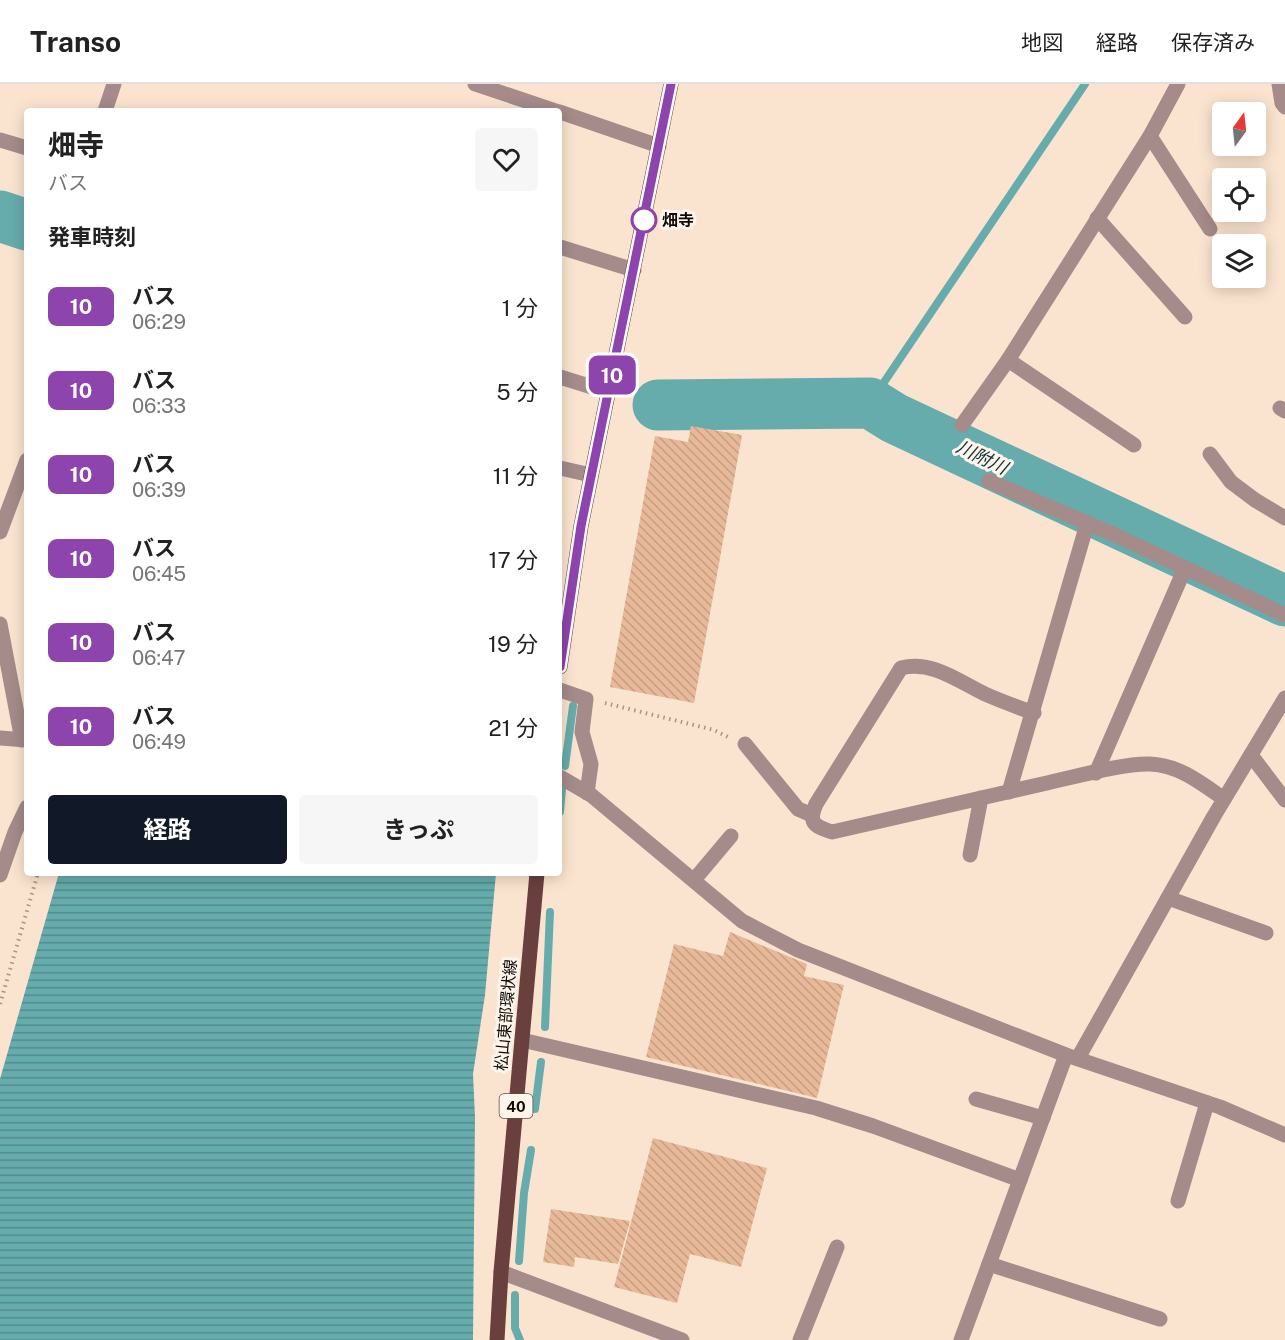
<!DOCTYPE html>
<html lang="ja">
<meta charset="utf-8">
<style>
body{margin:0;font-family:"Public Sans","Noto Sans JP",sans-serif;background:#f6f6f6;color:#222;height:100vh;display:flex;flex-direction:column;font-size:22px;white-space:nowrap}
*{box-sizing:border-box;margin:0}
p{font-size:20px;color:#767676}
.icon{flex:none;width:33px;height:33px;fill:none;stroke:currentColor;stroke-width:2;stroke-linecap:round;stroke-linejoin:round}
.map{position:relative;flex:1;overflow:hidden}
.sheet{position:absolute;left:24px;top:24px;width:538px;height:768px;display:flex;flex-direction:column;background:#fff;border-radius:6px;box-shadow:0 3px 15px #0003}
.sheet>*{flex:none}
.badge{padding:0 12px;border-radius:9px;font-size:21px;line-height:39px}
.needle{width:39px;rotate:15deg}
.tools{position:absolute;left:1212px;top:18px;display:grid;gap:12px}
.tools a{display:grid;place-items:center;width:54px;height:54px;border-radius:6px;background:#fff;box-shadow:0 3px 15px #0003;font-size:30px}
.map>.badge{position:absolute;translate:-50% -50%;box-shadow:0 0 0 3px #fff}
h2{padding:0 24px;font-size:22px;line-height:54px}
.round{display:grid;place-items:center;flex:none;width:63px;height:63px;border-radius:6px;background:#f6f6f6}
.summary{display:flex;align-items:center;justify-content:space-between;height:102px;padding:0 24px}
h1{font-size:28px;font-weight:700;line-height:45px}
.cta{display:flex;gap:12px;margin-top:auto;padding:12px 24px}
.cta a{flex:1;height:69px;border-radius:6px;background:#111827;color:#fff;font-size:24px;font-weight:700;line-height:69px;text-align:center}
.cta a+a{background:#f6f6f6;color:#222}
ul{padding:0;list-style:none}
li{display:flex;align-items:center;gap:18px;height:84px;padding:0 24px}
li div{flex:1}
li b{display:block;font-size:22px}
li em{font-style:normal}
li .badge{min-width:66px;font-weight:700;text-align:center}
header{display:flex;align-items:center;gap:36px;box-sizing:border-box;height:84px;padding:0 30px;background:#fff;border-bottom:2px solid #e0e0e0}
header strong{font-size:28px}
nav{display:flex;gap:33px;margin-inline-start:auto;font-size:21px}
.map>svg:first-child{display:block}
.water{fill:url(#water-rules)}
.lines{fill:none;stroke-linecap:round;stroke-linejoin:round}
.stream{stroke:#67acad;stroke-width:8}
.river{stroke:#67acad;stroke-width:51}
.building{fill:url(#building-back-hatch)}
.path{stroke:#a69585;stroke-width:4;stroke-dasharray:1.5 4.5;stroke-linecap:butt}
.minor{stroke:#a58b8a;stroke-width:15}
.primary{stroke:#6a403f;stroke-width:15}
.line-casing{stroke:#fff;stroke-width:14}
.line{stroke:#8e44ad;stroke-width:9}
.stop-dot{fill:#fff;stroke:#8e44ad;stroke-width:3}
.labels{text-anchor:middle;dominant-baseline:central;stroke-width:6;stroke-linejoin:round;paint-order:stroke}
.shield{fill:#fdf4eb;stroke:#585049;stroke-width:1.5}
.shield-label{font-size:15px;font-weight:bold;fill:#110a04}
.stop-label{font-size:16px;font-weight:bold;fill:#110a04;stroke:#fdf4eb;text-anchor:start}
.street-label{font-size:16px;fill:#110a04;stroke:#fdf4eb}
.water-label{font-size:18px;font-style:italic;fill:#0d3131;stroke:#fdf4eb}
</style>
<header>
<strong>Transo</strong>
<nav><a>地図</a><a>経路</a><a>保存済み</a></nav>
</header>
<div class="map">
<svg width="1285" height="1256" viewBox="0 0 1285 1256">
<defs>
<pattern id="water-rules" width="6" height="5" patternUnits="userSpaceOnUse" patternTransform="scale(1.5)"><rect width="6" height="5" fill="#67acad"/><path d="M0 2.5h6" fill="none" stroke="#538a8b"/></pattern>
<pattern id="building-back-hatch" width="6" height="6" patternUnits="userSpaceOnUse" patternTransform="scale(1.5)"><rect width="6" height="6" fill="#e8b999"/><path d="M-1 5l2 2M0 0l6 6M5-1l2 2" fill="none" stroke="#c69e82"/></pattern>
</defs>
<rect width="100%" height="100%" fill="#fbe4cf"/>
<!-- water -->
<path class="water" d="M59,789H496L485,911L473,990L475,1033L473,1256H0V995Z"/>
<g class="lines">
<!-- stream -->
<g class="stream">
<path d="M870,319L1085,0"/>
<path d="M565,682L573,622"/>
<path d="M560,728L562,705"/>
<path d="M545,943L550,828"/>
<path d="M535,1025L541,978"/>
<path d="M519,1177L524,1109L531,1066"/>
<path d="M515,1211V1244L520,1256"/>
</g>
<!-- river -->
<g class="river">
<path d="M0,132L27,141"/>
<path d="M658,321L870,319L894,334L1285,517"/>
</g>
</g>
<!-- building -->
<g class="building">
<path d="M691,342L742,351L694,619L610,603L655,352L688,358Z"/>
<path d="M730,848L807,880L804,892L844,901L817,1014L646,973L674,860L723,872Z"/>
<path d="M653,1054L767,1084L741,1183L690,1170L677,1219L614,1203Z"/>
<path d="M551,1125L630,1137L618,1180L575,1173L574,1183L543,1178Z"/>
</g>
<g class="lines">
<!-- path -->
<g class="path">
<path d="M605,619L714,646L728,653"/>
<path d="M0,920L38,789"/>
</g>
<!-- minor -->
<g class="minor">
<path d="M475,0L556,27"/>
<path d="M1279,0L1282,19L1285,23"/>
<path d="M105,27L114,0"/>
<path d="M560,28L659,62"/>
<path d="M1150,52L1210,145"/>
<path d="M0,56L27,64"/>
<path d="M1097,134L1185,233"/>
<path d="M560,163L634,186"/>
<path d="M1008,276L1134,361"/>
<path d="M560,293L608,308"/>
<path d="M1280,324L1285,327"/>
<path d="M962,341L1008,276L1150,52L1178,0"/>
<path d="M1210,370L1231,398L1255,416L1285,434"/>
<path d="M560,384L591,391"/>
<path d="M989,397L1115,451L1285,531"/>
<path d="M0,448L27,376"/>
<path d="M0,540L22,656"/>
<path d="M560,606L586,615L582,648L591,680L587,709"/>
<path d="M1034,629C1017,623 1001,617 985,610C958,597 932,576 901,584L816,720C808,739 814,742 832,748C904,732 975,715 1047,699C1075,693 1123,679 1150,680C1179,681 1201,699 1224,715"/>
<path d="M0,654L27,656"/>
<path d="M745,660L798,725L812,731"/>
<path d="M1251,671L1285,716"/>
<path d="M1096,689L1185,484"/>
<path d="M560,693L591,711L742,837L798,866L1066,971L1220,1023L1285,1051"/>
<path d="M1009,708L1087,440"/>
<path d="M970,771L981,714"/>
<path d="M0,791L15,748L27,723"/>
<path d="M694,796L731,752"/>
<path d="M1168,814L1266,849"/>
<path d="M522,956L816,1024L873,1042L1020,1096"/>
<path d="M1078,974L1214,732L1285,614"/>
<path d="M976,1015L1043,1034"/>
<path d="M1178,1117L1207,1019"/>
<path d="M989,1180L1160,1235"/>
<path d="M501,1188L682,1256"/>
<path d="M800,1256L837,1163"/>
<path d="M961,1256L1066,971"/>
</g>
<!-- primary -->
<g class="primary">
<path d="M560,583L581,442L671,0"/>
<path d="M497,1256L501,1188L537,789"/>
</g>
</g>
<g class="lines">
<defs>
<path id="line" d="M560,583L581,442L671,0"/>
</defs>
<!-- line casing -->
<use href="#line" class="line-casing"/>
<!-- line -->
<use href="#line" class="line"/>
</g>
<!-- markers -->
<circle class="stop-dot" cx="644" cy="136" r="12"/>
<g class="labels">
<!-- shield labels -->
<rect class="shield" x="499.5" y="1010" width="33" height="24" rx="4.5"/>
<g class="shield-label">
<text x="516" y="1022">40</text>
</g>
<!-- stop labels -->
<g class="stop-label">
<text x="662" y="136">畑寺</text>
</g>
<!-- street labels -->
<g class="street-label">
<text transform="translate(506 931) rotate(-85)">松山東部環状線</text>
</g>
<!-- water labels -->
<g class="water-label">
<text transform="translate(982 373) rotate(26)">川附川</text>
</g>
</g>
</svg>
<div class="tools">
<a><svg class="needle" viewBox="-14 -14 28 28"><path d="M0-13l5 13h-10z" fill="#e53935"/><path d="M0 13l5-13h-10z" fill="#767676"/></svg></a>
<a><svg class="icon" aria-label="locate" viewBox="0 0 24 24"><circle cx="12" cy="12" r="6"/><path d="M12 2v4M12 18v4M2 12h4M18 12h4"/></svg></a>
<a><svg class="icon" aria-label="layers" viewBox="0 0 24 24"><path d="M12 4l9 5-9 5-9-5zM3 14l9 5 9-5"/></svg></a>
</div>
<b class="badge" style="left:612px;top:291px;background:#8e44ad;color:#fff">10</b>
<section class="sheet">
<div class="summary"><div><h1>畑寺</h1><p>バス</p></div><a class="round"><svg class="icon" aria-label="heart" viewBox="0 0 24 24"><path d="M12 20l-8-8c-3-5 5-10 8-4 3-6 11-1 8 4z"/></svg></a></div>
<h2>発車時刻</h2>
<ul>
<li><span class="badge" style="background:#8e44ad;color:#fff">10</span><div><b>バス</b><p>06:29</p></div><em>1 分</em></li>
<li><span class="badge" style="background:#8e44ad;color:#fff">10</span><div><b>バス</b><p>06:33</p></div><em>5 分</em></li>
<li><span class="badge" style="background:#8e44ad;color:#fff">10</span><div><b>バス</b><p>06:39</p></div><em>11 分</em></li>
<li><span class="badge" style="background:#8e44ad;color:#fff">10</span><div><b>バス</b><p>06:45</p></div><em>17 分</em></li>
<li><span class="badge" style="background:#8e44ad;color:#fff">10</span><div><b>バス</b><p>06:47</p></div><em>19 分</em></li>
<li><span class="badge" style="background:#8e44ad;color:#fff">10</span><div><b>バス</b><p>06:49</p></div><em>21 分</em></li>
</ul>
<div class="cta"><a>経路</a><a>きっぷ</a></div>
</section>
</div>
